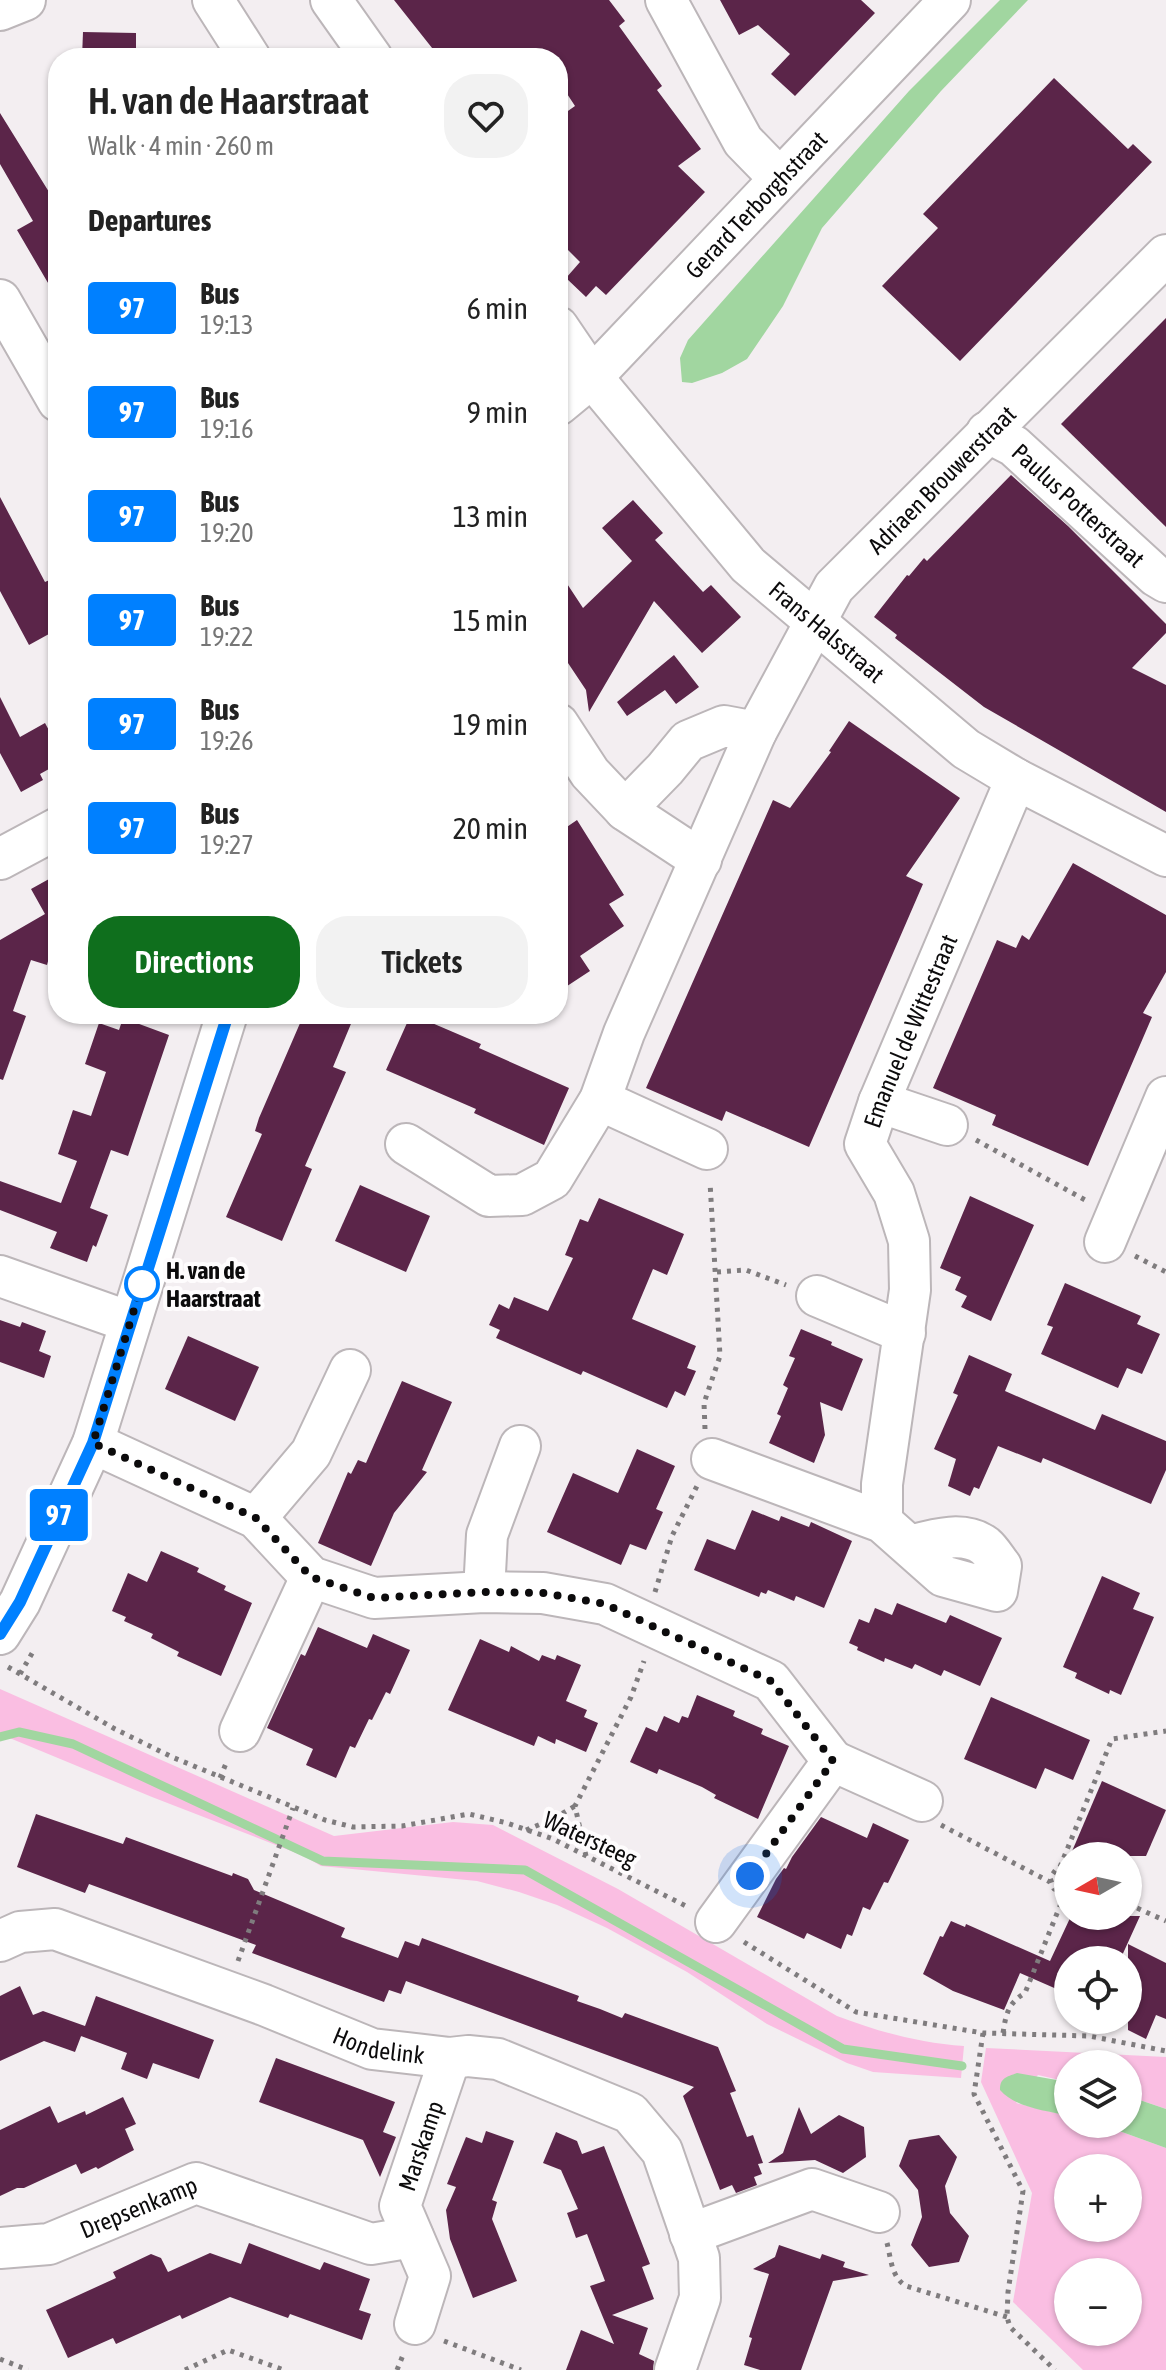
<!DOCTYPE html>
<meta charset="utf-8">
<style>
body{margin:0;font-family:"Asap Condensed",sans-serif;background:#f2f2f2;color:#222;height:100vh;display:flex;flex-direction:column;font-size:30px;white-space:nowrap}
*{box-sizing:border-box;margin:0}
p{font-size:26px;color:#767676}
.icon{flex:none;width:44px;height:44px;fill:none;stroke:currentColor;stroke-width:2;stroke-linecap:round;stroke-linejoin:round}
.map{position:relative;flex:1;overflow:hidden}
.drawer{position:absolute;left:48px;top:48px;width:520px;height:976px;display:flex;flex-direction:column;background:#fff;border-radius:32px;box-shadow:0 2px 6px #0004}
.drawer>*{flex:none}
.badge{padding:0 16px;border-radius:6px;font-size:28px;line-height:52px}
.needle{width:52px;rotate:261deg}
.fabs{position:absolute;left:1054px;top:1842px;display:grid;gap:16px}
.fabs a{display:grid;place-items:center;width:88px;height:88px;border-radius:50%;background:#fff;box-shadow:0 2px 6px #0004;font-size:40px}
.you{position:absolute;width:40px;height:40px;margin:-20px;border:6px solid #fff;border-radius:50%;background:#1a73e8;box-shadow:0 0 0 12px #1a73e833}
.map>.badge{position:absolute;translate:-50% -50%;box-shadow:0 0 0 4px #fff}
h2{padding:0 40px;font-size:30px;line-height:72px}
.round{display:grid;place-items:center;flex:none;width:84px;height:84px;border-radius:32px;background:#f2f2f2}
.summary{display:flex;align-items:center;justify-content:space-between;height:136px;padding:0 40px}
h1{font-size:38px;font-weight:600;line-height:60px}
.action{display:flex;gap:16px;margin-top:auto;padding:16px 40px}
.action a{flex:1;height:92px;border-radius:32px;background:#0f6f1d;color:#fff;font-size:32px;font-weight:600;line-height:92px;text-align:center}
.action a+a{background:#f2f2f2;color:#222}
ul{padding:0;list-style:none}
li{display:flex;align-items:center;gap:24px;height:104px;padding:0 40px}
li div{flex:1}
li b{display:block;font-size:30px}
li em{font-style:normal}
li .badge{min-width:88px;font-weight:700;text-align:center}
.map>svg:first-child{display:block}
.green{fill:#fabee2;fill-rule:evenodd}
.water{fill:#a1d6a0}
.lines{fill:none;stroke-linecap:round;stroke-linejoin:round}
.stream{stroke:#a1d6a0;stroke-width:9}
.building{fill:#5b2549}
.minor-casing{stroke:#bcb6b9;stroke-width:44}
.path{stroke:#7f7c7e;stroke-width:5;stroke-dasharray:4 6;stroke-linecap:butt}
.minor{stroke:#fff;stroke-width:40}
.line-casing{stroke:#fff;stroke-width:18}
.line{stroke:#0080ff;stroke-width:12}
.walk{stroke:#0c0b0c;stroke-width:8;stroke-dasharray:0 14.4}
.stop-dot{fill:#fff;stroke:#0080ff;stroke-width:4}
.labels{text-anchor:middle;dominant-baseline:central;stroke-width:8;stroke-linejoin:round;paint-order:stroke}
.street-label{font-size:24px;fill:#0c0b0c;stroke:#fefcfd}
.stop-label{font-size:24px;font-weight:bold;fill:#0c0b0c;stroke:#fefcfd;text-anchor:start}
</style>
<div class="map">
<svg width="1166" height="2370" viewBox="0 0 1166 2370">
<rect width="100%" height="100%" fill="#f3eef1"/>
<!-- green -->
<g class="green">
<path d="M0,1689L334,1836L453,1822L493,1825L618,1889L837,2016C879,2032 920,2043 964,2046L961,2078L873,2072L847,2063L767,2024L687,1972L607,1928L557,1905L519,1892L477,1881L321,1866L304,1856L152,1797L0,1734Z"/>
<path d="M986,2048L1166,2057V2109L1128,2096V2064H1068V2082L1038,2075L1016,2103L1068,2116V2124H1100L1166,2148V2370H1083L1013,2302L1032,2193L981,2082ZM1068,2168H1128V2228H1068ZM1068,2272H1128V2332H1068Z"/>
</g>
<!-- water -->
<g class="water">
<path d="M1000,0H1028L941,91L822,228L783,306L747,359L722,373L692,383L682,382L680,358L688,340L909,91Z"/>
<path d="M1017,2073L1068,2082V2116C1045,2110 1016,2108 1000,2090C1000,2078 1006,2077 1017,2073Z"/>
<path d="M1128,2096L1166,2109V2148L1100,2124H1128Z"/>
</g>
<g class="lines">
<!-- stream -->
<path class="stream" d="M0,1737L19,1732L73,1744L323,1861L525,1870L843,2049L962,2066"/>
</g>
<!-- building -->
<g class="building">
<path d="M394,0H609L625,21L619,26L662,86L657,90L701,149L678,166L705,192L606,295L596,286L586,297L566,278L580,262L558,240V118L575,106L558,80V58H440Z"/>
<path d="M720,0H861L875,13L795,96L771,74L790,54L758,25L739,35Z"/>
<path d="M83,32L136,33V58H82Z"/>
<path d="M1054,78L1128,149L1133,144L1152,162L960,361L882,286L938,228L923,214Z"/>
<path d="M0,113L49,192L58,187V300L17,230L33,221L0,164Z"/>
<path d="M1166,318V527L1061,424Z"/>
<path d="M1011,475L1068,526L1166,624V633L1132,668L1166,685V812L984,707L895,638L897,635L874,617L907,575L909,576L924,558L927,561Z"/>
<path d="M0,497L45,582L58,576V629L29,645L0,591Z"/>
<path d="M633,500L663,533L655,540L703,592L711,585L741,617L702,653L654,601L589,712L586,690L558,648V570L583,608L632,561L602,528Z"/>
<path d="M674,655L699,687L676,704L665,690L627,716L617,702Z"/>
<path d="M0,697L20,737L45,723L58,747V764L40,774L43,780L21,792L0,753Z"/>
<path d="M849,721L960,798L906,876L923,884L809,1147L726,1111L722,1121L646,1088L773,800L790,808L831,752L829,751Z"/>
<path d="M577,820L624,895L609,904L624,926L580,956L590,971L558,992V833Z"/>
<path d="M1073,863L1166,915V972L1143,1013L1152,1017L1088,1166L992,1125L996,1115L933,1088L997,940L1016,948L1022,935L1029,940Z"/>
<path d="M58,874V946L51,950L47,965L31,960L13,1011L26,1016L3,1080L0,1079V940L45,914L31,889Z"/>
<path d="M304,1014H340L353,1019L333,1067L346,1072L305,1166L312,1169L282,1241L226,1217L262,1134L255,1131L259,1118Z"/>
<path d="M411,1014L481,1044L479,1048L569,1088L544,1145L474,1113L476,1109L386,1070Z"/>
<path d="M123,1018L169,1035L128,1156L111,1150L90,1208L108,1215L96,1247L93,1245L87,1262L50,1248L57,1232L0,1210V1181L61,1203L77,1161L58,1154L73,1110L91,1116L106,1072L85,1064L99,1023L119,1030Z"/>
<path d="M360,1185L430,1216L406,1272L335,1241Z"/>
<path d="M970,1196L1034,1225L991,1321L961,1307L967,1296L955,1290L961,1277L940,1268Z"/>
<path d="M599,1198L684,1234L667,1275L653,1269L632,1319L696,1346L687,1368L696,1371L685,1396L675,1391L667,1408L583,1371L581,1375L496,1338L500,1330L489,1325L499,1304L509,1309L514,1297L548,1311L573,1258L565,1255L580,1219L588,1222Z"/>
<path d="M1065,1283L1141,1316L1137,1324L1160,1334L1142,1374L1127,1368L1118,1388L1041,1354L1053,1327L1047,1325Z"/>
<path d="M0,1320L20,1327L22,1322L46,1331L39,1351L51,1356L44,1378L0,1362Z"/>
<path d="M801,1329L832,1342L831,1345L863,1359L842,1411L820,1402L825,1435L814,1463L769,1443L781,1416L777,1414L788,1388L783,1385L795,1358L789,1356Z"/>
<path d="M188,1336L259,1367L235,1421L165,1389Z"/>
<path d="M969,1355L1012,1374L1005,1391L1095,1430L1102,1414L1166,1441V1470L1151,1504L1043,1458L1041,1463L998,1446L979,1489L974,1487L970,1496L948,1486L956,1459L934,1449L958,1395L953,1393Z"/>
<path d="M402,1381L452,1402L422,1470L427,1472L394,1513L371,1566L318,1543L348,1472L351,1474L358,1460L366,1463Z"/>
<path d="M637,1449L675,1466L656,1509L663,1512L646,1550L630,1544L621,1565L547,1532L573,1473L618,1493Z"/>
<path d="M752,1510L779,1521L781,1516L809,1527L811,1522L852,1541L824,1608L796,1596L794,1601L768,1590L766,1594L761,1592L759,1597L694,1570L707,1539L735,1550Z"/>
<path d="M161,1551L199,1568L197,1572L226,1586L224,1590L252,1603L221,1676L177,1656L179,1652L151,1638L153,1634L124,1621L126,1617L112,1611L128,1573L147,1582Z"/>
<path d="M1102,1576L1140,1593L1133,1609L1154,1617L1121,1695L1110,1690L1109,1694L1075,1678L1077,1673L1063,1667Z"/>
<path d="M897,1603L946,1623L950,1615L1002,1638L980,1686L944,1670L941,1676L915,1664L912,1669L885,1658L884,1662L857,1650L858,1647L849,1643L859,1619L869,1623L875,1608L892,1615Z"/>
<path d="M318,1627L367,1648L373,1634L410,1650L390,1694L386,1692L372,1720L369,1719L355,1748L350,1746L336,1778L306,1765L313,1749L267,1728L301,1654L305,1656Z"/>
<path d="M480,1639L509,1652L511,1646L539,1661L542,1655L555,1660L557,1655L581,1665L566,1701L587,1710L584,1717L598,1723L586,1752L556,1739L555,1744L538,1736L534,1746L448,1710Z"/>
<path d="M697,1695L735,1711L733,1716L763,1729L761,1734L789,1746L758,1819L714,1798L716,1795L702,1787L659,1769L657,1774L630,1762L646,1727L657,1732L664,1716L679,1723L682,1716L688,1718Z"/>
<path d="M991,1697L1090,1740L1073,1780L1045,1768L1036,1789L964,1759Z"/>
<path d="M1102,1781L1166,1810L1146,1856H1070Z"/>
<path d="M36,1814L123,1844L126,1837L232,1876L233,1873L248,1879L254,1890L345,1928L341,1937L398,1958L405,1941L419,1946L422,1938L579,1996L577,2001L600,2009L622,2018L625,2013L718,2047L736,2091L730,2093L747,2137L753,2135L763,2163L758,2164L762,2174L754,2177L757,2185L736,2193L732,2185L720,2190L683,2096L694,2087L406,1981L401,1994L389,1990L384,2002L252,1953L256,1945L89,1884L85,1893L17,1867Z"/>
<path d="M821,1817L867,1838L873,1823L909,1840L888,1883L884,1882L870,1910L863,1907L852,1936L847,1934L841,1949L807,1933L804,1939L757,1917L776,1879L784,1868L786,1869L792,1857Z"/>
<path d="M1071,1916H1140L1120,1960H1068V1994L1020,1973L1004,2010L953,1991L923,1974L940,1936L943,1937L951,1921L965,1927L966,1924L1050,1961Z"/>
<path d="M1128,1944L1166,1963V2019L1156,2015L1146,2039L1128,2030Z"/>
<path d="M20,1986L33,2015L43,2011L85,2026L96,1996L214,2040L199,2079L153,2063L147,2079L121,2069L127,2053L81,2036L83,2031L75,2052L44,2041L0,2061V1996Z"/>
<path d="M276,2058L395,2102L383,2132L396,2137L380,2177L363,2140L259,2102Z"/>
<path d="M123,2097L136,2124L125,2129L134,2150L98,2169L96,2167L81,2174L76,2164L24,2188H17L0,2196V2130L50,2106L58,2123L85,2111L86,2115Z"/>
<path d="M799,2107L811,2134L839,2115L864,2127L866,2157L843,2173L815,2160L768,2163L783,2153Z"/>
<path d="M486,2131L514,2141L492,2200L497,2202L492,2219L517,2281L473,2298L450,2239L446,2210L456,2187L447,2184L466,2137L482,2143Z"/>
<path d="M556,2132L577,2141L582,2154L604,2146L650,2264L642,2267L654,2299L612,2315L648,2328L639,2354L654,2361L653,2370H566L581,2330L614,2344L590,2286L605,2281L587,2234L576,2238L567,2213L578,2209L561,2170L543,2163Z"/>
<path d="M939,2135L957,2157L945,2186L950,2213L969,2236L959,2262L929,2267L911,2245L922,2217L918,2190L899,2166L909,2140Z"/>
<path d="M249,2243L320,2270L324,2262L370,2279L359,2310L371,2314L362,2340L290,2314L288,2318L230,2297L182,2319L180,2315L116,2344L113,2338L68,2358L46,2310L116,2278L113,2272L151,2254L161,2258L168,2272L210,2253L241,2264Z"/>
<path d="M779,2245L820,2259L822,2254L845,2262L843,2267L869,2275L833,2281L801,2370H760L744,2365L752,2338L749,2337L769,2274L753,2269L775,2257Z"/>
</g>
<g class="lines">
<defs>
<g id="minor">
<path d="M213,0L250,58"/>
<path d="M331,0L372,58"/>
<path d="M666,0L743,141L779,178"/>
<path d="M0,10L25,0"/>
<path d="M0,300L58,401"/>
<path id="s1" d="M558,327L592,377L748,565L966,749L1016,779L1166,856"/>
<path id="s2" d="M558,405L592,377L950,0"/>
<path id="s3" d="M987,432L1014,446L1156,576L1166,582"/>
<path d="M558,724L590,773L625,810L701,860"/>
<path d="M625,810L665,769L688,741L724,726L756,732"/>
<path d="M0,859L58,828"/>
<path d="M600,1100L707,1149"/>
<path d="M879,1102L947,1125"/>
<path id="s4" d="M406,1144L489,1196L522,1195L552,1179L600,1100L624,1033L756,732L834,587L1166,255"/>
<path d="M1105,1242L1166,1097"/>
<path d="M0,1276L130,1322"/>
<path d="M817,1296L905,1333"/>
<path d="M93,1443L256,1518L311,1577L374,1598L484,1592L543,1593L605,1604L771,1681L833,1761"/>
<path d="M712,1459L882,1522L943,1576L997,1591L1001,1566C996,1560 991,1551 985,1546C964,1530 932,1540 910,1546"/>
<path d="M256,1518L311,1453L350,1370"/>
<path id="s5" d="M882,1522V1484L910,1290L909,1241L894,1193L865,1144L879,1102L1016,779"/>
<path d="M484,1592L487,1535L520,1446"/>
<path d="M0,1634L20,1602L93,1443L227,1014"/>
<path d="M240,1731L311,1577"/>
<path d="M716,1922L833,1761L922,1801"/>
<path id="s6" d="M0,1941L20,1932L55,1929L264,2005L372,2049L450,2058L468,2056L498,2059L630,2113L662,2151L699,2258L700,2298L675,2370"/>
<path d="M690,2234L812,2189L879,2212"/>
<path id="s7" d="M0,2248L49,2244L196,2183L371,2244L413,2237"/>
<path id="s8" d="M415,2324L430,2276L400,2206L450,2058"/>
</g>
</defs>
<!-- minor casing -->
<use href="#minor" class="minor-casing"/>
<!-- path -->
<g class="path">
<path d="M976,1140L1087,1201"/>
<path d="M1135,1256L1166,1272"/>
<path d="M717,1272L746,1270L786,1285"/>
<path d="M705,1429L704,1403L720,1356L710,1182"/>
<path d="M655,1592L672,1536L697,1486"/>
<path d="M8,1667L115,1729L172,1757L325,1820L353,1827L402,1826L469,1814L507,1823L553,1839L688,1907"/>
<path d="M20,1674L34,1650"/>
<path d="M220,1778L227,1761"/>
<path d="M941,1825L1050,1882"/>
<path d="M526,1830L553,1819L575,1806"/>
<path d="M586,1856L575,1806L631,1697L644,1661"/>
<path d="M1060,1867L1112,1739L1166,1731"/>
<path d="M1067,1891L1054,1889L1050,1878L1057,1868H1068"/>
<path d="M1128,1904L1166,1921"/>
<path d="M744,1942L856,2012L983,2033L1089,2036L1166,2051"/>
<path d="M238,1961L293,1808"/>
<path d="M983,2033L974,2094L1023,2191L1008,2292L1007,2317L1010,2327L1055,2370"/>
<path d="M1003,2033C1006,2014 1008,2003 1025,1993L1066,1891"/>
<path d="M887,2243C891,2258 891,2277 906,2286L1007,2317"/>
<path d="M444,2341L521,2370"/>
<path d="M0,2359L28,2370"/>
<path d="M185,2370L228,2350L284,2370"/>
<path d="M397,2370L403,2355"/>
</g>
<!-- minor -->
<use href="#minor" class="minor"/>
</g>
<g class="lines">
<defs>
<path id="line" d="M0,1634L20,1602L93,1443L228,1014"/>
</defs>
<!-- line casing -->
<use href="#line" class="line-casing"/>
<!-- line -->
<use href="#line" class="line"/>
<!-- walk -->
<path class="walk" d="M142,1284L93,1443L256,1518L311,1577L374,1598L484,1592L543,1593L605,1604L771,1681L833,1761L750,1876"/>
</g>
<!-- markers -->
<circle class="stop-dot" cx="142" cy="1284" r="16"/>
<g class="labels">
<!-- street labels -->
<g class="street-label">
<text stroke="none"><textPath href="#s2" startOffset="282">Gerard Terborghstraat</textPath></text>
<text stroke="none"><textPath href="#s4" startOffset="974">Adriaen Brouwerstraat</textPath></text>
<text stroke="none"><textPath href="#s3" startOffset="118">Paulus Potterstraat</textPath></text>
<text stroke="none"><textPath href="#s1" startOffset="408">Frans Halsstraat</textPath></text>
<text stroke="none"><textPath href="#s5" startOffset="512">Emanuel de Wittestraat</textPath></text>
<text transform="translate(590 1839) rotate(25)">Watersteeg</text>
<text stroke="none"><textPath href="#s6" startOffset="402">Hondelink</textPath></text>
<text stroke="none"><textPath href="#s8" startOffset="190">Marskamp</textPath></text>
<text stroke="none"><textPath href="#s7" startOffset="146">Drepsenkamp</textPath></text>
</g>
<!-- stop labels -->
<g class="stop-label">
<text x="166" y="1270">H. van de<tspan x="166" dy="28">Haarstraat</tspan></text>
</g>
</g>
</svg>
<div class="fabs">
<a><svg class="needle" viewBox="-14 -14 28 28"><path d="M0-13l5 13h-10z" fill="#e53935"/><path d="M0 13l5-13h-10z" fill="#767676"/></svg></a>
<a><svg class="icon" aria-label="locate" viewBox="0 0 24 24"><circle cx="12" cy="12" r="6"/><path d="M12 2v4M12 18v4M2 12h4M18 12h4"/></svg></a>
<a><svg class="icon" aria-label="layers" viewBox="0 0 24 24"><path d="M12 4l9 5-9 5-9-5zM3 14l9 5 9-5"/></svg></a>
<a>+</a>
<a>−</a>
</div>
<div class="you" style="left:750px;top:1876px"></div>
<b class="badge" style="left:59px;top:1515px;background:#0080ff;color:#fff">97</b>
<section class="drawer">
<div class="summary"><div><h1>H. van de Haarstraat</h1><p>Walk · 4 min · 260 m</p></div><a class="round"><svg class="icon" aria-label="heart" viewBox="0 0 24 24"><path d="M12 20l-8-8c-3-5 5-10 8-4 3-6 11-1 8 4z"/></svg></a></div>
<h2>Departures</h2>
<ul>
<li><span class="badge" style="background:#0080ff;color:#fff">97</span><div><b>Bus</b><p>19:13</p></div><em>6 min</em></li>
<li><span class="badge" style="background:#0080ff;color:#fff">97</span><div><b>Bus</b><p>19:16</p></div><em>9 min</em></li>
<li><span class="badge" style="background:#0080ff;color:#fff">97</span><div><b>Bus</b><p>19:20</p></div><em>13 min</em></li>
<li><span class="badge" style="background:#0080ff;color:#fff">97</span><div><b>Bus</b><p>19:22</p></div><em>15 min</em></li>
<li><span class="badge" style="background:#0080ff;color:#fff">97</span><div><b>Bus</b><p>19:26</p></div><em>19 min</em></li>
<li><span class="badge" style="background:#0080ff;color:#fff">97</span><div><b>Bus</b><p>19:27</p></div><em>20 min</em></li>
</ul>
<div class="action"><a>Directions</a><a>Tickets</a></div>
</section>
</div>
